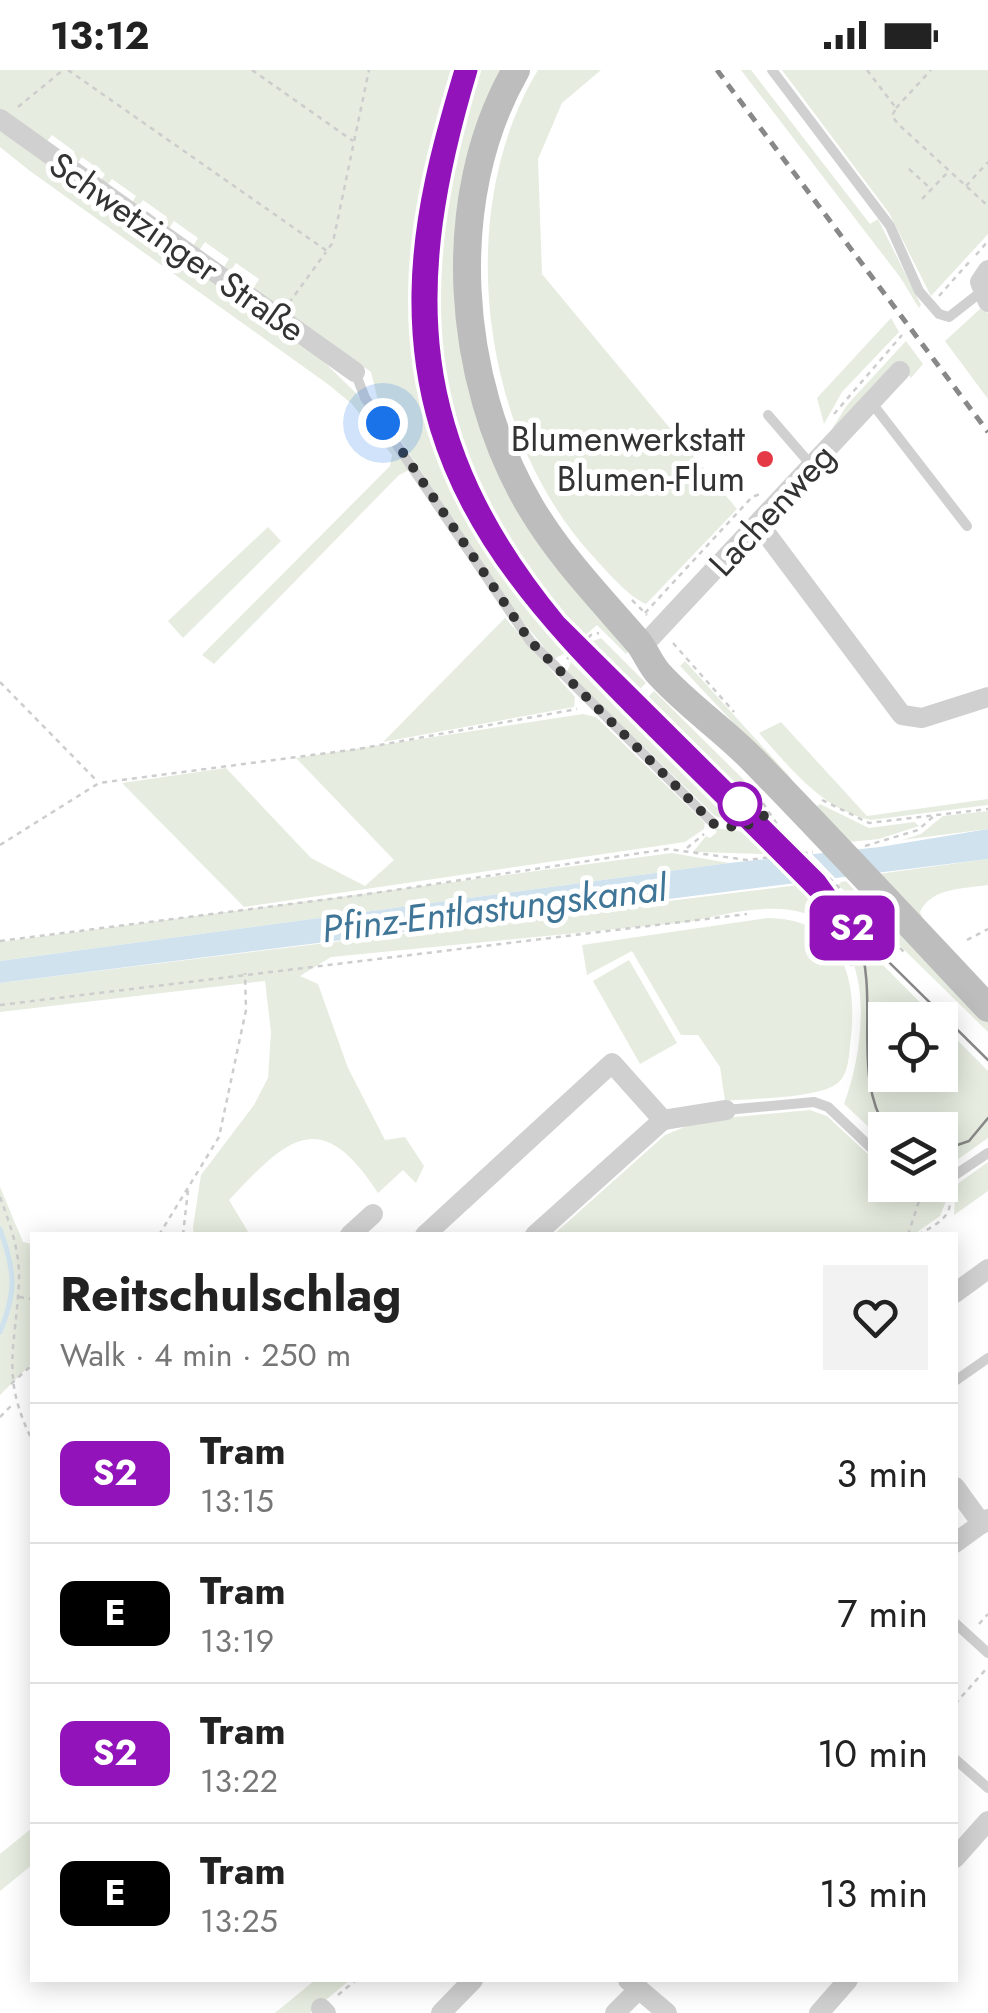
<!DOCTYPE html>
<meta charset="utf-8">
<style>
body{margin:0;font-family:Jost,sans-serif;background:#f2f2f2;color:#222;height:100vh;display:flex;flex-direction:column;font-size:38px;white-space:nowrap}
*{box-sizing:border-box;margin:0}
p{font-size:32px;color:#767676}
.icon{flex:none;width:55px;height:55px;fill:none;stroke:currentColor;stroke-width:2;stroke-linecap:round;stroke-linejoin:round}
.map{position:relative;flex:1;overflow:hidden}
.sheet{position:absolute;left:30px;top:1162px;width:928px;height:750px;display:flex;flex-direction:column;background:#fff;border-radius:0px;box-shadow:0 5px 25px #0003}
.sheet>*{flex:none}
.badge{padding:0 20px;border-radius:15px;font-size:35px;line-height:65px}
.fabs{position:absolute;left:868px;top:932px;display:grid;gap:20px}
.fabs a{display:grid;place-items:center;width:90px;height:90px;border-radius:0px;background:#fff;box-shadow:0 5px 25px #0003;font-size:50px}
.you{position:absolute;width:50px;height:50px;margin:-25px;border:8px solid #fff;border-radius:50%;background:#1a73e8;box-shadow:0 0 0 15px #1a73e833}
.map>.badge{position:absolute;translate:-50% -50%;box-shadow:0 0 0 5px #fff}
.round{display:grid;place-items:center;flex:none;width:105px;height:105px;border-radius:0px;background:#f2f2f2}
.summary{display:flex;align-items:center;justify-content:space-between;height:170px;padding:0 30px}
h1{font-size:48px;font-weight:700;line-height:75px}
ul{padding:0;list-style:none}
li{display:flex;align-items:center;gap:30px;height:140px;padding:0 30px;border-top:2px solid #e0e0e0}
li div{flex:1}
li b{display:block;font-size:38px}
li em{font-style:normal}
li .badge{min-width:110px;font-weight:700;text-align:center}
.status{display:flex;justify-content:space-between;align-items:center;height:70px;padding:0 50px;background:#fff;direction:ltr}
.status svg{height:28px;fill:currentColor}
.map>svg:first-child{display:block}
.green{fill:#e6ecdf;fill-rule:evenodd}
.water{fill:#cfe2ee}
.pier{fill:#fff}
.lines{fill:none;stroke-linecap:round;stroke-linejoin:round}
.stream{stroke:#cfe2ee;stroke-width:5}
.path{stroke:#cdcdcd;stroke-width:2.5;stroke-dasharray:5 5;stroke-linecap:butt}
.lane{stroke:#d0d0d0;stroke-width:10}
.street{stroke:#d0d0d0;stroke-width:20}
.secondary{stroke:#bdbdbd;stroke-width:28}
.tram{stroke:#888;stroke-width:2.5}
.rail{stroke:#888;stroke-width:5;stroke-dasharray:10 8;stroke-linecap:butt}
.line-casing{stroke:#fff;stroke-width:22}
.line{stroke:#9313ba;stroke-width:15}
.walk{stroke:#333;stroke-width:10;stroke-dasharray:0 18}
.poi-dot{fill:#e63946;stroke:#fff;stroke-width:4}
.stop-dot{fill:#fff;stroke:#9313ba;stroke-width:5}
.labels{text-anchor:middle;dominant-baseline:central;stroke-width:10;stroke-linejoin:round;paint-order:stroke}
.street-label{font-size:35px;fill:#333;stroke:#fff}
.poi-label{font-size:35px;fill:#333;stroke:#fff;text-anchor:end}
.water-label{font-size:38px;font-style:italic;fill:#3f7597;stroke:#fff}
</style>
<div class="status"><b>13:12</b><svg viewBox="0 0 49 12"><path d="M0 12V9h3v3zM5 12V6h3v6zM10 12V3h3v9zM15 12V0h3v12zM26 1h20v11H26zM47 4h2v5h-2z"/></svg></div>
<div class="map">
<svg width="988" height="1943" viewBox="0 0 988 1943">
<rect width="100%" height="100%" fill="#fff"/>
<!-- green -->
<g class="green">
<path d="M0,0H456C380,230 391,402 569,581L554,589L513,540L380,339L371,302L253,219L259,209L236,193L229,203L223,199L229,189L205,172L198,182L192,178L198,168L174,151L167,161L161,157L167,147L143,130L136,139L130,136L136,126L112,109L105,118L99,114L105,104L82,87L75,97L69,92L75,82L52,65L44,75L0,39Z"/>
<path d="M478,0H506L473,80L484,348L629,580L626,584L597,555L581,569C418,385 409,228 478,0Z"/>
<path d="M538,0H601L562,33L538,89L542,204L737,439L646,534C626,525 606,500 590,483C481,362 452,142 538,0Z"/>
<path d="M741,0H751L870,154L878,149L921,235L919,238L900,207Z"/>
<path d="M782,0H988V164L931,226L889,143Z"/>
<path d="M0,61L321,289L356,323L409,400L399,405L214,594L202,585L390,396L392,385L352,334L329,315L30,101L0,77Z"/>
<path d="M980,239L988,243V329L945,271Z"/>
<path d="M891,248L899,262L842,322L824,354L817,328Z"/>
<path d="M906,271L923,294L911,308L906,302L832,359L847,335Z"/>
<path d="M268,457L281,471L183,568L168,551Z"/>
<path d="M505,548L575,627L574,637L383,672Z"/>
<path d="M601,568L646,613L639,620L591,572Z"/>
<path d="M685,591L790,707L804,728L680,596Z"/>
<path d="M571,592L731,751L715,746L567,602Z"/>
<path d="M654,621L743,709L762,739L647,628Z"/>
<path d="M583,644L596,647L705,753L704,759L685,772L244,837L122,713L226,698L311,788L365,816L394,790L296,688Z"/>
<path d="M781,652L867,746L988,729V735L871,750C823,740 791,699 759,663Z"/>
<path d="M820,734L869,758L914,752L919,756L879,769L849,772L815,738Z"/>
<path d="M988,741V759L902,770L921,764L943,746Z"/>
<path d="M714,758L745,762L768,784L693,782L706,766L710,768L717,762Z"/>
<path d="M672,783L729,793L0,891V872Z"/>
<path d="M988,789V815C963,819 932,817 920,842L925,854L878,804Z"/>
<path d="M846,811L860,826L865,823L988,951V962L836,813Z"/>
<path d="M799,815L847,861L859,889L873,885L988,1001V1068L940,1102V1060H885V1072L844,1034C866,975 880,859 796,841C761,834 722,845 688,852L331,887L300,906L318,914L348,998L385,1070L405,1067L424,1096L416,1113L403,1100L378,1123C321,1035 288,1067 229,1130L250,1165H194L193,1157L201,1105L254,1035L268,1008L271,962L265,911L0,942V913ZM885,950H940V1005H885Z"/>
<path d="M768,848C844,849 859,911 850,975C849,987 848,1003 839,1012C821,1029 752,1028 725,1031L720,997L698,965H681L632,881L587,905L582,875Z"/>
<path d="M629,890L677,973L640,994L593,911Z"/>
<path d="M810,1040L827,1046L885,1100V1115C893,1115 941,1127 946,1131L940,1146L913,1165H553L665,1065L702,1050Z"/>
<path d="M988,1092V1121L954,1145L956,1115Z"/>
<path d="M0,1117L23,1172L32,1174V1293L0,1325Z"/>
<path d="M32,1758V1795L0,1821V1784Z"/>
<path d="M315,1910H350L310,1943H275Z"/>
</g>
<!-- water -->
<path class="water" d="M988,759V789L0,913V891L729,793L880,777Z"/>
<!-- pier -->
<path class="pier" d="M809,781L841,814L804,818L771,786Z"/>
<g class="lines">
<!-- stream -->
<path class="stream" d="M0,1159C15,1201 17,1221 0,1262"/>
<!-- path -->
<g class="path">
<path d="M68,0L327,181L333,172L369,0"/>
<path d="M252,0L353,71"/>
<path d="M867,0L896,38L892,46L898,54L988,136"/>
<path d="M18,37L63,0"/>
<path d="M896,38L931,0"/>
<path d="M909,99L930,118"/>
<path d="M966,116L988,92"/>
<path d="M922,129L948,102"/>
<path d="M976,185L988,171"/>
<path d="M939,226L970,191"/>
<path d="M289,233L326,182"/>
<path d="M834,344L902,265"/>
<path d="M632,530L647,545"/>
<path d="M645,543L752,427L760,424"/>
<path d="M673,573L734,642"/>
<path d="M567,589L591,565L599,563"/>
<path d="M0,612L98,712"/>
<path d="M822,730L869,753L988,739"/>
<path d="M763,733L780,759L905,883"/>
<path d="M751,734L763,745"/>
<path d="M733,749L817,830L823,858"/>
<path d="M727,757L749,755L769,741"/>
<path d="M0,775L99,713L358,679L577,639"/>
<path d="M865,776L918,760L935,745"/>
<path d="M687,778L704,764"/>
<path d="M967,870L988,859"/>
<path d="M0,871L361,825L668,779L747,790L813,782"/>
<path d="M850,895L872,891"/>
<path d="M0,935L747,844"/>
<path d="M0,1127C10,1154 20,1181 19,1211C16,1278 0,1305 32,1370"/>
<path d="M159,1165L219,1067L246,940L245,903"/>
<path d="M183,1165L188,1120"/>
<path d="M908,1165L919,1131"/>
<path d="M918,1165C936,1154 955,1147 949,1123"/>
<path d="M19,1227L32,1229"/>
<path d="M11,1314L32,1295"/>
<path d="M0,1347L13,1334"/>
<path d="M979,1554L988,1544"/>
<path d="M955,1634L987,1598"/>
<path d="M338,1925L356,1910"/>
</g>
<!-- lane -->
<g class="lane">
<path d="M772,0L890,156L919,221L939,244L949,247L981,222"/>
<path d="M355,302L365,328L530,571L714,754"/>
<path d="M871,332L967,456"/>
<path d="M768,345L812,396"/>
<path d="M726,1040L814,1032L828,1037L885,1091"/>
<path d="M917,1115H938"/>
<path d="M940,1115L988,1083"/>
<path d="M955,1311L988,1288"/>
<path d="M955,1553L988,1583"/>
<path d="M955,1689L988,1718"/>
</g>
<!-- street -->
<g class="street">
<path d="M0,49L355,302"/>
<path d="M988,200L980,212L988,232"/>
<path d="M759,454L902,645L922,648L988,627"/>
<path d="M642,577L900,301"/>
<path d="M663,1050L726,1040"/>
<path d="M350,1165L373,1144"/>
<path d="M425,1165L612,993L663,1050L535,1165"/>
<path d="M955,1223L988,1199"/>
<path d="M955,1417L982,1454"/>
<path d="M955,1473L988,1449"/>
<path d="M955,1788L988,1751"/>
<path d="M628,1910L667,1943"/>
<path d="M321,1938L326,1943"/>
<path d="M441,1943L473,1910"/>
<path d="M615,1943L639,1919"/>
<path d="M819,1943L848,1910"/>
</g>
<!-- secondary -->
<path class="secondary" d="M516,0C442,129 456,310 530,436C560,487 600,528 638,572C646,582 650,594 659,604C688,636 724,660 754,691C833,772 910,855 988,938"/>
<!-- tram -->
<g class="tram">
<path d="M462,0C393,231 401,397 573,580L988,990"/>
<path d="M858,868C880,928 851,1006 887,1060"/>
<path d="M940,1081L969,1071L988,1048"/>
</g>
<!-- rail -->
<path class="rail" d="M717,0L988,362"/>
</g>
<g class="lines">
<defs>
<path id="line" d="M462,0C440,73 420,146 419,223C416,421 531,538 661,667C726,731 791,795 854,860L818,810L558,552C409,371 405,217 470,0"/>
</defs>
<!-- line casing -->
<use href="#line" class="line-casing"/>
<!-- line -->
<use href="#line" class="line"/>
<!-- walk -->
<path class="walk" d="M383,353L530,571L714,754L742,758L764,746L752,734H740"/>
</g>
<!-- markers -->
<circle class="poi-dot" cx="765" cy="389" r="10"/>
<circle class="stop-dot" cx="740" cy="734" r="20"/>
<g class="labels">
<!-- street labels -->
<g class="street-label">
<text transform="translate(177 177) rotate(35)">Schwetzinger Straße</text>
<text transform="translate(772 440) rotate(-47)">Lachenweg</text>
</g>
<!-- poi labels -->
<g class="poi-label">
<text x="745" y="369">Blumenwerkstatt<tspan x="745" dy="40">Blumen-Flum</tspan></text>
</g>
<!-- water labels -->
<g class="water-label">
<text transform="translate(494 838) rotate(-7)">Pfinz-Entlastungskanal</text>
</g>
</g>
</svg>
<div class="fabs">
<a><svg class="icon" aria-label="locate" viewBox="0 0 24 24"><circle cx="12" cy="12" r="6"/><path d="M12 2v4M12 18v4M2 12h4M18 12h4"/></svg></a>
<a><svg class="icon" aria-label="layers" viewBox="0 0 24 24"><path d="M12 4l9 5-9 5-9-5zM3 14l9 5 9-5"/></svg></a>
</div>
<div class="you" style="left:383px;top:353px"></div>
<b class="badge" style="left:852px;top:858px;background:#9313ba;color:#fff">S2</b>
<section class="sheet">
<div class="summary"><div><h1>Reitschulschlag</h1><p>Walk · 4 min · 250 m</p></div><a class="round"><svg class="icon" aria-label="heart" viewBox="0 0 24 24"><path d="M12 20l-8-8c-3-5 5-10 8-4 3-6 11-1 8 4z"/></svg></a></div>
<ul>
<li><span class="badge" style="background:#9313ba;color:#fff">S2</span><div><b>Tram</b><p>13:15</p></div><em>3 min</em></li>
<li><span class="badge" style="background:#000;color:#fff">E</span><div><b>Tram</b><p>13:19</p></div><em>7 min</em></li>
<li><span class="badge" style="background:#9313ba;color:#fff">S2</span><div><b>Tram</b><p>13:22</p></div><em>10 min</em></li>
<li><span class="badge" style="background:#000;color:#fff">E</span><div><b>Tram</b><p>13:25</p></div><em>13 min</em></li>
</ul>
</section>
</div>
